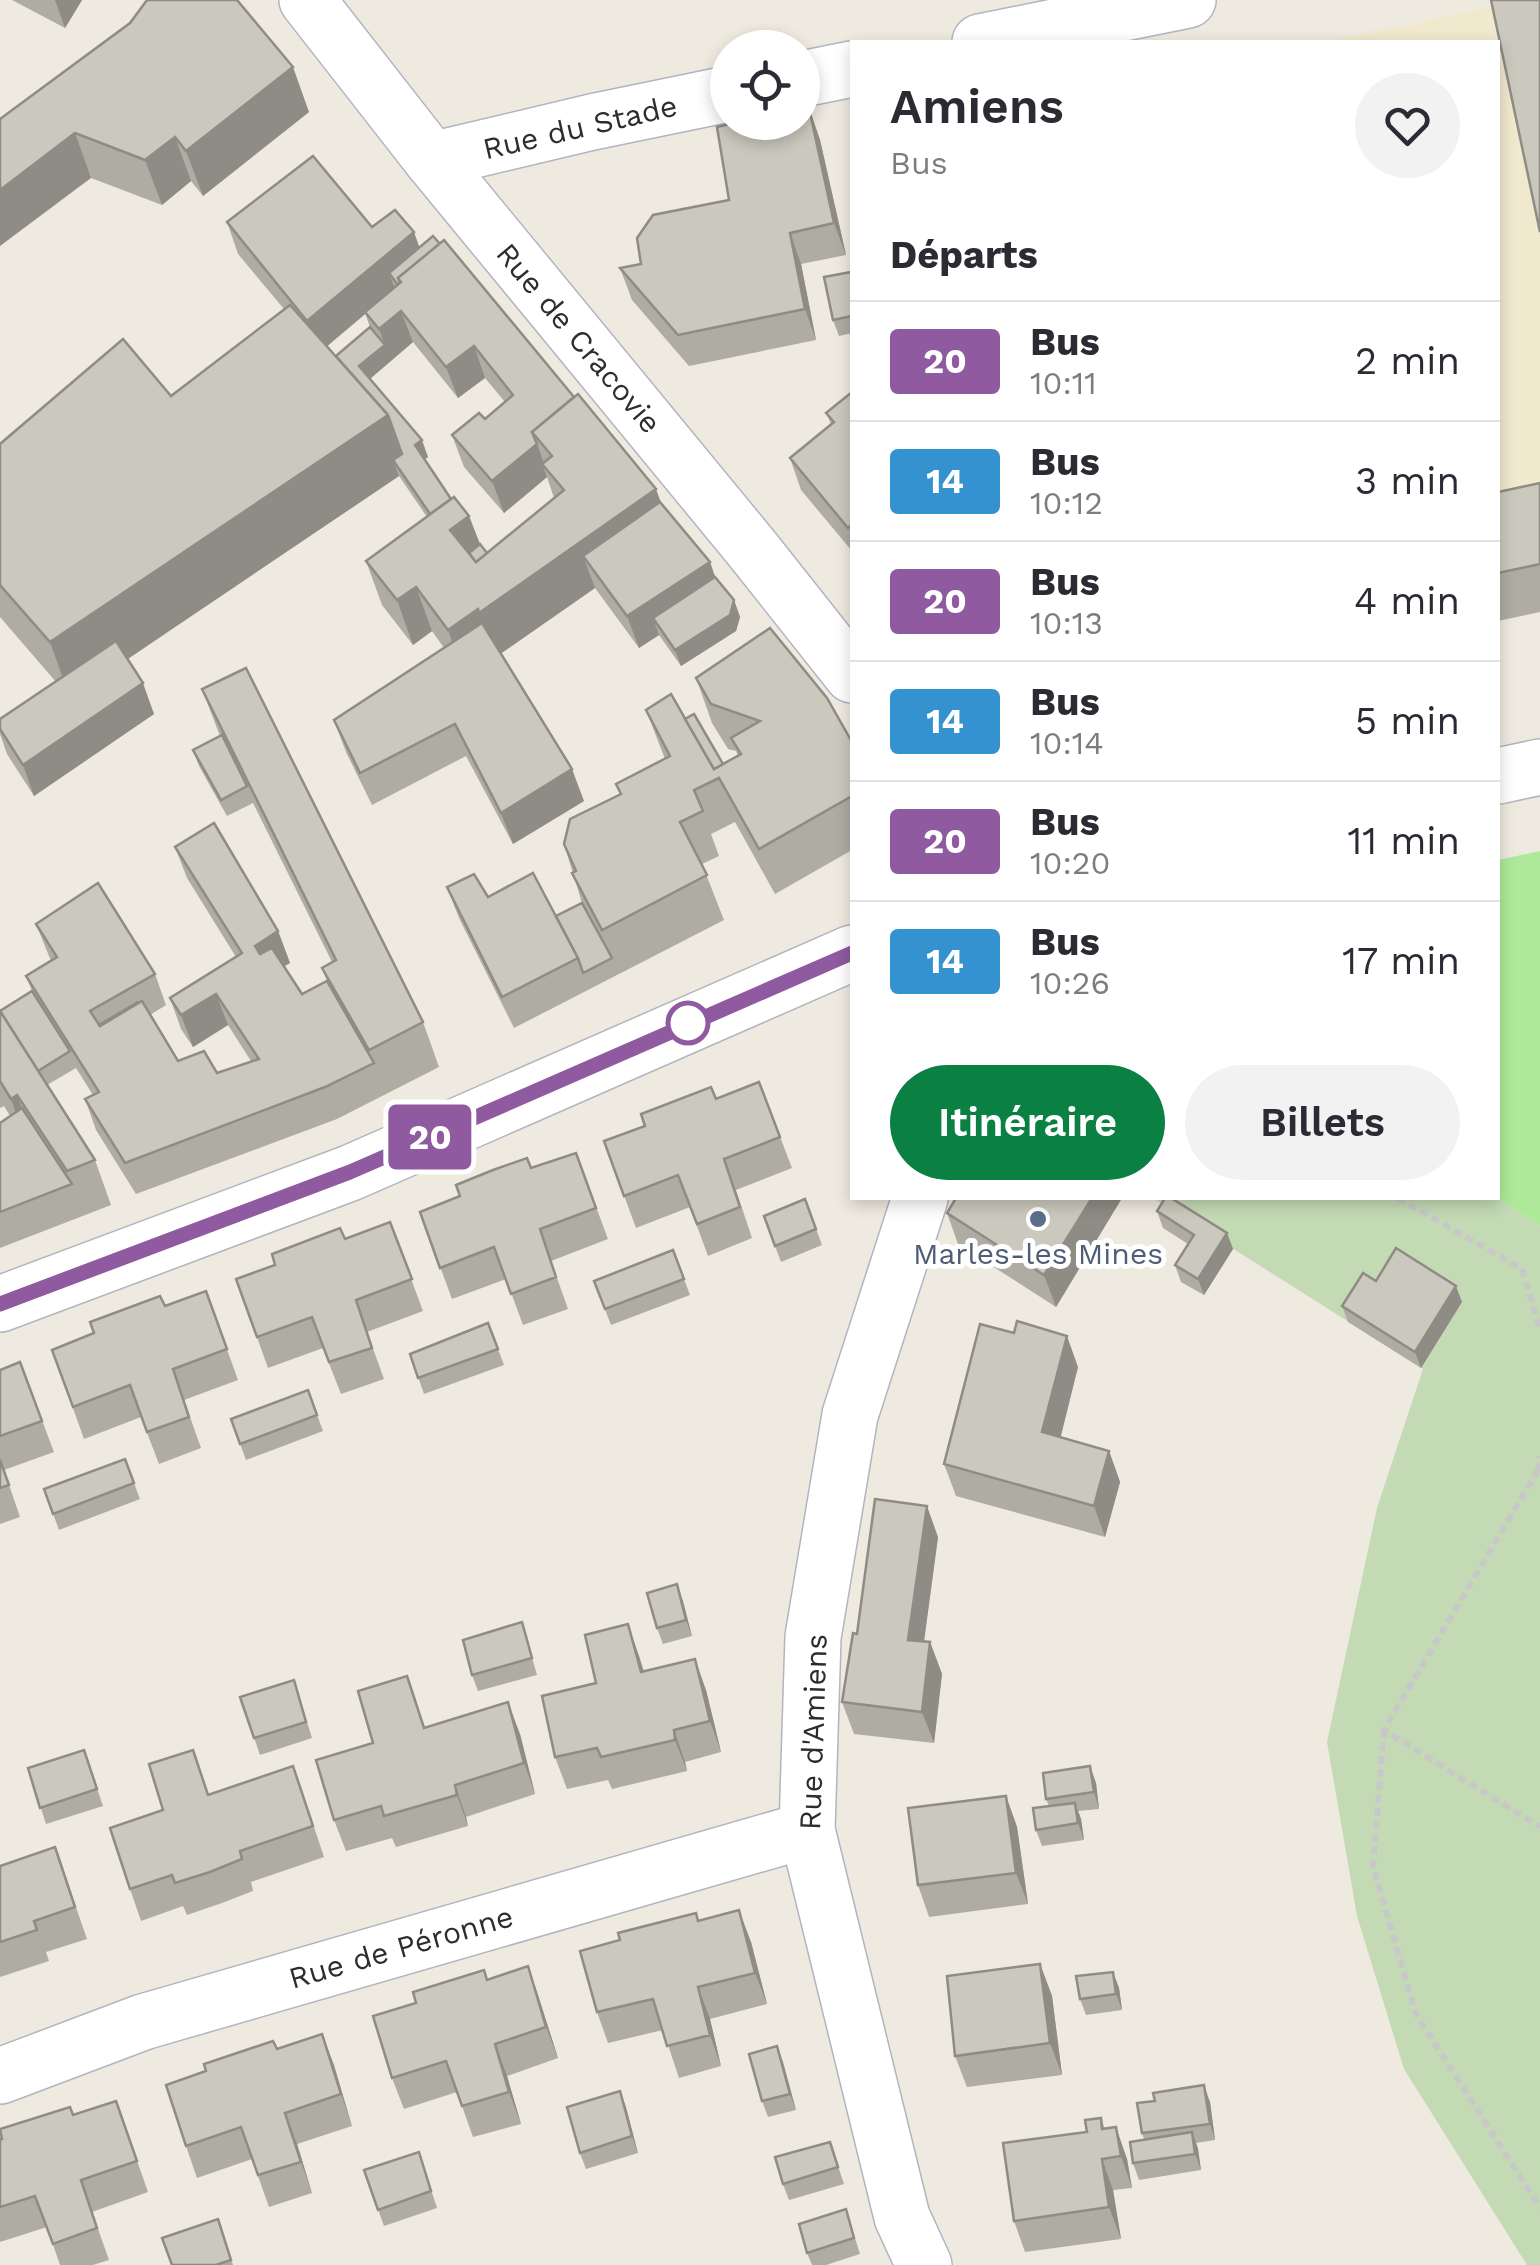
<!DOCTYPE html>
<html lang="fr">
<meta charset="utf-8">
<style>
body{margin:0;font-family:"Work Sans",sans-serif;background:#f2f2f3;color:#2b2b33;height:100vh;display:flex;flex-direction:column;font-size:38px;white-space:nowrap}
*{box-sizing:border-box;margin:0}
p{font-size:32px;color:#7c7c81}
.icon{flex:none;width:55px;height:55px;fill:none;stroke:currentColor;stroke-width:2;stroke-linecap:round;stroke-linejoin:round}
.map{position:relative;flex:1;overflow:hidden}
.side{position:absolute;left:850px;top:40px;width:650px;height:1160px;display:flex;flex-direction:column;background:#fff;border-radius:0px;box-shadow:0 5px 15px #0003}
.side>*{flex:none}
.badge{padding:0 20px;border-radius:8px;font-size:35px;line-height:65px}
.fabs{position:absolute;left:710px;top:30px;display:grid;gap:20px}
.fabs a{display:grid;place-items:center;width:110px;height:110px;border-radius:50%;background:#fff;box-shadow:0 5px 15px #0003;font-size:50px}
.map>.badge{position:absolute;translate:-50% -50%;box-shadow:0 0 0 5px #fff}
h2{padding:0 40px;font-size:38px;line-height:90px}
.round{display:grid;place-items:center;flex:none;width:105px;height:105px;border-radius:52px;background:#f2f2f3}
.overview{display:flex;align-items:center;justify-content:space-between;height:170px;padding:0 40px}
h1{font-size:48px;font-weight:600;line-height:75px}
.button{display:flex;gap:20px;margin-top:auto;padding:20px 40px}
.button a{flex:1;height:115px;border-radius:60px;background:#0b8043;color:#fff;font-size:40px;font-weight:600;line-height:115px;text-align:center}
.button a+a{background:#f2f2f3;color:#2b2b33}
ul{padding:0;list-style:none}
li{display:flex;align-items:center;gap:30px;height:120px;padding:0 40px;border-top:2px solid #e1e1e2}
li div{flex:1}
li b{display:block;font-size:38px}
li em{font-style:normal}
li .badge{min-width:110px;font-weight:700;text-align:center}
.map>svg:first-child{display:block}
.education{fill:#f1e9ce}
.green{fill:#aee999}
.cemetery{fill:#c4dab5}
.lines{fill:none;stroke-linecap:round;stroke-linejoin:round}
.street-casing{stroke:#b3b4c1;stroke-width:58}
.secondary-casing{stroke:#b3b4c1;stroke-width:58}
.path{stroke:#c8c8c8;stroke-width:6;stroke-dasharray:8 5;stroke-linecap:butt}
.street{stroke:#fff;stroke-width:55}
.secondary{stroke:#fff;stroke-width:55}
.wall{fill:#afaca3;fill-rule:evenodd}
.shaded-wall{fill:#8e8c84}
.building{fill:#cbc8bd;stroke:#8e8c84;stroke-width:2.5}
.line-casing{stroke:#fff;stroke-width:22}
.line{stroke:#8f5aa0;stroke-width:15}
.stop-dot{fill:#fff;stroke:#8f5aa0;stroke-width:5}
.service-dot{fill:#5c6f8a;stroke:#fff;stroke-width:4}
.labels{text-anchor:middle;dominant-baseline:central;stroke-width:10;stroke-linejoin:round;paint-order:stroke}
.street-label{font-size:30px;fill:#2d2d2d;stroke:#fff}
.service-label{font-size:30px;fill:#4e5e75;stroke:#fff}
</style>
<div class="map">
<svg width="1540" height="2265" viewBox="0 0 1540 2265">
<rect width="100%" height="100%" fill="#efeadf"/>
<!-- education -->
<path class="education" d="M1522,0H1540V612L1498,621V42H1326Z"/>
<!-- green -->
<path class="green" d="M1540,851V1225L1497,1198L1498,860Z"/>
<!-- cemetery -->
<path class="cemetery" d="M1153,1198H1497L1540,1225V2265H1527L1404,2069L1357,1916L1327,1742L1377,1508L1423,1369Z"/>
<g class="lines">
<defs>
<g id="street">
<path d="M307,0L432,160L753,550L852,675"/>
<path d="M980,42L1188,0"/>
<path d="M802,79L852,69"/>
<path d="M432,160L592,122L728,94"/>
<path d="M920,1198L850,1415L813,1637L807,1830L902,2217L924,2265"/>
<path d="M0,2076L143,2022L807,1830"/>
</g>
<g id="secondary">
<path d="M1498,776L1540,767"/>
<path d="M0,1304L350,1173L852,953"/>
</g>
</defs>
<!-- street casing -->
<use href="#street" class="street-casing"/>
<!-- secondary casing -->
<use href="#secondary" class="secondary-casing"/>
<!-- path -->
<g class="path">
<path d="M1398,1198L1522,1269L1540,1329"/>
<path d="M1538,1470L1384,1730L1540,1827"/>
<path d="M1539,1471L1540,1456"/>
<path d="M1384,1730L1373,1867L1416,2014L1540,2208"/>
</g>
<!-- street -->
<use href="#street" class="street"/>
<!-- secondary -->
<use href="#secondary" class="secondary"/>
</g>
<!-- wall -->
<g class="wall">
<path d="M12,0H82L65,28Z"/>
<path d="M809,108L820,140L846,255L801,264L816,340L689,366L632,300L620,268L641,264L729,200Z"/>
<path d="M309,112L203,196L191,181L162,205L91,178L0,119Z"/>
<path d="M227,222L372,227L420,247L660,502L710,562L715,577L734,600L740,617L736,631L681,666L659,635L639,648L595,588L501,653L584,801L513,844L466,756L372,805L346,752L334,720L444,648L432,631L413,645L382,605L366,561L427,517L399,476L127,659L154,714L34,796L7,754L0,734V729L56,682L0,617V444L171,396L284,309L238,254ZM365,313L370,327L336,356L327,346ZM413,342L458,398L485,378L505,402L485,419L452,435L464,467L504,513L547,477L554,498L487,553L480,544L469,516L451,499L424,459L428,457L370,379Z"/>
<path d="M852,276V333L839,336L833,320Z"/>
<path d="M852,392V551L801,490L790,458L831,424L826,413Z"/>
<path d="M1540,483V612L1498,621V492Z"/>
<path d="M696,678L852,742V850L775,894L735,822L711,834L719,856L702,864L724,920L514,1028L459,918L447,887L556,916L582,903L564,844L620,795L665,759L646,710L685,719L723,764L738,756L736,751L728,749L712,723Z"/>
<path d="M202,689L423,1022L439,1067L337,1119L136,1194L96,1130L85,1099L93,1095L76,1068L47,1085L95,1160L111,1205L0,1248V1123L10,1116L4,1106L0,1108V1010L32,991L26,976L51,961L36,924L155,974L166,1005L150,1015L178,1061L217,1073L251,1061L228,1025L193,1047L181,1029L170,998L236,957L187,878L175,847L278,931L290,963L284,966L302,994L327,981L322,968L332,962L253,803L227,816L199,766L193,750L220,736Z"/>
<path d="M759,1082L792,1168L736,1190L752,1238L708,1256L690,1207L636,1228L604,1141Z"/>
<path d="M576,1153L608,1239L551,1261L568,1309L523,1325L506,1279L452,1299L420,1212L531,1168Z"/>
<path d="M956,1198H1122L1056,1307L958,1244L947,1213Z"/>
<path d="M805,1199L822,1245L781,1262L764,1216Z"/>
<path d="M1157,1211L1227,1233L1233,1249L1204,1295L1181,1282L1175,1265L1188,1244L1163,1228Z"/>
<path d="M390,1222L423,1311L367,1332L384,1379L341,1394L323,1348L268,1368L236,1279Z"/>
<path d="M673,1250L690,1295L611,1325L594,1281Z"/>
<path d="M1376,1281L1462,1302L1421,1368L1348,1322L1342,1306Z"/>
<path d="M206,1291L238,1380L184,1400L201,1448L159,1464L141,1417L84,1439L52,1350Z"/>
<path d="M488,1323L504,1365L424,1394L410,1354Z"/>
<path d="M20,1362L54,1452L4,1470L20,1517L0,1524V1370Z"/>
<path d="M1078,1367L1060,1437L1109,1451L1120,1482L1105,1537L956,1496L944,1464Z"/>
<path d="M308,1390L323,1431L246,1460L231,1419Z"/>
<path d="M125,1459L140,1499L59,1530L44,1489Z"/>
<path d="M938,1537L924,1641L930,1642L942,1674L934,1743L854,1734L842,1702L857,1634Z"/>
<path d="M677,1584L692,1636L663,1644L657,1628Z"/>
<path d="M522,1622L537,1675L478,1691L472,1675Z"/>
<path d="M639,1656L644,1671L706,1690L721,1752L685,1762L687,1771L612,1789L608,1780L567,1789L555,1757L596,1683Z"/>
<path d="M407,1676L425,1728L520,1734L535,1794L466,1817L468,1826L396,1847L392,1838L346,1851L334,1820Z"/>
<path d="M299,1696L312,1738L260,1755L240,1697Z"/>
<path d="M84,1750L103,1806L46,1824L28,1768Z"/>
<path d="M1096,1783L1099,1809L1078,1811L1081,1819L1084,1840L1042,1846L1036,1830L1049,1806L1046,1799Z"/>
<path d="M208,1795L304,1797L324,1857L251,1882L253,1891L222,1903L187,1915L183,1906L141,1921L130,1889Z"/>
<path d="M1006,1796L1017,1827L1028,1904L929,1917L918,1885Z"/>
<path d="M55,1847L87,1939L46,1952L49,1961L0,1977V1866Z"/>
<path d="M698,1921L751,1942L767,2004L710,2019L721,2066L679,2078L663,2030L608,2043L597,2012Z"/>
<path d="M1040,1964L1052,1996L1062,2075L967,2087L955,2056Z"/>
<path d="M528,1966L558,2058L507,2076L521,2124L473,2137L457,2092L404,2109L392,2078L487,1980Z"/>
<path d="M1113,1972L1119,1988L1122,2010L1086,2015L1080,1999Z"/>
<path d="M322,2034L352,2126L297,2144L312,2193L269,2207L252,2159L197,2178L186,2146L277,2049Z"/>
<path d="M777,2046L796,2110L768,2117L762,2101Z"/>
<path d="M620,2091L638,2153L586,2169L580,2153Z"/>
<path d="M116,2101L148,2192L92,2212L109,2260L93,2265H60L47,2227L0,2242V2139Z"/>
<path d="M1210,2102L1215,2140L1196,2143L1201,2170L1139,2180L1133,2163L1144,2139L1142,2133Z"/>
<path d="M1101,2118L1105,2129L1127,2159L1132,2188L1113,2190L1121,2239L1025,2252L1014,2221L1087,2132Z"/>
<path d="M830,2142L844,2184L789,2200L783,2184Z"/>
<path d="M419,2152L437,2208L384,2226L364,2170Z"/>
<path d="M846,2209L860,2254L826,2265H812L807,2253Z"/>
<path d="M218,2219L233,2265H172Z"/>
</g>
<!-- shaded-wall -->
<g class="shaded-wall">
<path d="M55,0H82L65,28Z"/>
<path d="M293,67L309,112L203,196L186,151Z"/>
<path d="M809,108L820,140L846,255L834,223Z"/>
<path d="M75,133L91,178L0,246V190Z"/>
<path d="M175,137L191,181L162,205L145,160Z"/>
<path d="M414,232L425,263L398,278L389,273L395,289L319,353L307,321Z"/>
<path d="M790,233L801,264L816,340L805,309Z"/>
<path d="M401,311L413,342L365,383L359,366L385,345L379,329Z"/>
<path d="M474,346L485,378L458,398L446,367Z"/>
<path d="M388,415L408,470L393,460L399,476L70,698L50,642Z"/>
<path d="M422,440L428,457L421,462L415,445Z"/>
<path d="M537,444L546,469L542,464L547,477L504,513L492,481Z"/>
<path d="M656,489L672,533L583,556L595,588L496,657L479,613Z"/>
<path d="M469,516L486,560L471,571L450,530Z"/>
<path d="M710,562L721,594L653,618L659,635L639,648L627,616Z"/>
<path d="M416,587L432,631L413,645L397,600Z"/>
<path d="M734,600L740,617L736,631L681,666L675,650Z"/>
<path d="M478,609L494,654L464,675L448,630Z"/>
<path d="M143,683L154,714L34,796L23,765Z"/>
<path d="M572,769L584,801L513,844L501,813Z"/>
<path d="M278,931L290,963L266,977L255,946Z"/>
<path d="M216,994L228,1025L193,1047L181,1015Z"/>
<path d="M17,1095L33,1139L27,1144L11,1099Z"/>
<path d="M1092,1198H1122L1056,1307L1044,1275Z"/>
<path d="M1227,1233L1233,1249L1204,1295L1198,1279Z"/>
<path d="M1456,1286L1462,1302L1421,1368L1415,1352Z"/>
<path d="M1067,1336L1078,1367L1054,1464L1042,1432Z"/>
<path d="M1109,1451L1120,1482L1105,1537L1094,1506Z"/>
<path d="M927,1506L938,1537L920,1671L908,1640Z"/>
<path d="M677,1584L683,1601L692,1636L686,1620Z"/>
<path d="M628,1624L639,1656L652,1704L641,1672Z"/>
<path d="M930,1642L942,1674L934,1743L922,1712Z"/>
<path d="M695,1659L706,1690L721,1752L710,1721Z"/>
<path d="M508,1702L520,1734L535,1794L524,1763Z"/>
<path d="M674,1730L685,1762L687,1771L675,1740Z"/>
<path d="M1090,1766L1096,1783L1099,1809L1094,1792Z"/>
<path d="M455,1785L466,1817L468,1826L457,1795Z"/>
<path d="M1006,1796L1017,1827L1028,1904L1016,1873Z"/>
<path d="M1075,1803L1081,1819L1084,1840L1078,1823Z"/>
<path d="M739,1910L751,1942L767,2004L755,1973Z"/>
<path d="M1040,1964L1052,1996L1062,2075L1050,2043Z"/>
<path d="M528,1966L539,1998L558,2058L546,2027Z"/>
<path d="M1113,1972L1119,1988L1122,2010L1116,1994Z"/>
<path d="M698,1987L710,2019L721,2066L710,2035Z"/>
<path d="M322,2034L334,2065L352,2126L341,2094Z"/>
<path d="M495,2044L507,2076L521,2124L509,2092Z"/>
<path d="M777,2046L783,2062L796,2110L790,2094Z"/>
<path d="M1204,2085L1210,2102L1215,2140L1210,2124Z"/>
<path d="M620,2091L626,2107L638,2153L632,2136Z"/>
<path d="M285,2113L297,2144L312,2193L301,2162Z"/>
<path d="M1116,2127L1127,2159L1132,2188L1121,2156Z"/>
<path d="M1192,2132L1198,2148L1201,2170L1195,2154Z"/>
<path d="M1102,2159L1113,2190L1121,2239L1109,2207Z"/>
</g>
<!-- building -->
<g class="building">
<path d="M147,0H237L293,67L186,151L175,137L145,160L75,133L0,190V119L130,23Z"/>
<path d="M1491,0H1540V232Z"/>
<path d="M809,108L834,223L790,233L805,309L678,335L620,268L641,264L637,238L653,215L729,200L717,127L738,122H802V109Z"/>
<path d="M313,156L372,227L395,210L414,232L307,321L227,222Z"/>
<path d="M433,236L440,244L398,278L400,283L398,285L389,273Z"/>
<path d="M444,240L574,397L532,432L537,444L492,481L452,435L479,413L485,419L513,395L474,346L446,367L401,311L379,329L365,312L401,282L398,278Z"/>
<path d="M851,272L852,279V316L833,320L824,277Z"/>
<path d="M290,305L388,415L50,642L0,585V444L123,339L171,396Z"/>
<path d="M370,327L385,345L359,366L422,440L415,445L451,499L430,514L393,460L402,454L388,415L336,356Z"/>
<path d="M852,392V524L848,528L790,458L834,422L826,413Z"/>
<path d="M578,394L656,489L479,613L478,609L448,630L416,587L397,600L366,561L454,497L469,516L450,530L476,562L564,490L542,464L552,456L532,432Z"/>
<path d="M1540,483V564L1498,573V492Z"/>
<path d="M660,502L710,562L627,616L583,556Z"/>
<path d="M480,544L487,553L476,562L469,553Z"/>
<path d="M715,577L734,600L730,615L675,650L653,618Z"/>
<path d="M482,623L572,769L501,813L455,724L360,773L334,720Z"/>
<path d="M770,628L827,698L852,742V796L759,849L719,778L694,790L703,811L680,822L707,875L602,930L572,873L576,871L564,844L570,819L621,794L616,784L670,756L646,710L671,694L714,769L741,754L731,738L760,721L711,704L696,678Z"/>
<path d="M116,641L143,683L23,765L0,729V719Z"/>
<path d="M246,668L423,1022L369,1050L322,968L336,960L202,689Z"/>
<path d="M694,714L723,764L714,769L685,719Z"/>
<path d="M222,735L247,786L221,800L193,750Z"/>
<path d="M214,823L278,931L255,946L260,954L272,948L302,994L327,981L374,1063L325,1087L125,1163L85,1099L99,1092L26,976L57,957L36,924L98,883L155,974L90,1011L100,1026L142,1001L178,1061L204,1051L217,1073L259,1059L216,994L181,1015L170,998L242,953L175,847Z"/>
<path d="M533,873L578,958L502,997L447,887L474,874L488,897Z"/>
<path d="M582,903L612,958L583,973L578,958L556,916Z"/>
<path d="M32,991L70,1051L38,1071L0,1011Z"/>
<path d="M138,1002L100,1026L99,1025Z"/>
<path d="M0,1011L95,1160L67,1171L17,1095L11,1099L0,1081Z"/>
<path d="M759,1082L780,1137L724,1159L740,1207L697,1224L678,1175L624,1196L604,1141L645,1126L641,1114L711,1087L716,1099Z"/>
<path d="M22,1108L72,1184L0,1212V1123Z"/>
<path d="M576,1153L596,1208L540,1229L556,1277L511,1294L494,1247L440,1268L420,1212L460,1196L456,1185L493,1170L527,1158L531,1168Z"/>
<path d="M956,1198H1092L1044,1275L947,1213Z"/>
<path d="M1165,1198H1171L1227,1233L1198,1279L1175,1265L1194,1235L1157,1211Z"/>
<path d="M805,1199L816,1229L775,1246L764,1216Z"/>
<path d="M390,1222L412,1279L356,1300L372,1348L329,1362L312,1317L257,1337L236,1279L275,1265L272,1254L340,1228L345,1239Z"/>
<path d="M1396,1248L1456,1286L1415,1352L1342,1306L1363,1273L1376,1281Z"/>
<path d="M673,1250L684,1279L605,1309L594,1281Z"/>
<path d="M206,1291L227,1349L173,1369L189,1417L147,1432L130,1385L73,1407L52,1350L94,1333L90,1322L160,1296L165,1306Z"/>
<path d="M1017,1321L1067,1336L1042,1432L1109,1451L1094,1506L944,1464L980,1324L1014,1333Z"/>
<path d="M488,1323L498,1349L418,1378L410,1354Z"/>
<path d="M20,1362L42,1421L0,1436V1370Z"/>
<path d="M308,1390L317,1415L240,1444L231,1419Z"/>
<path d="M125,1459L134,1483L53,1514L44,1489Z"/>
<path d="M0,1460L9,1485L0,1488Z"/>
<path d="M875,1499L927,1506L908,1640L930,1642L922,1712L842,1702L853,1633L857,1634Z"/>
<path d="M677,1584L686,1620L657,1628L647,1593Z"/>
<path d="M522,1622L532,1658L472,1675L463,1640Z"/>
<path d="M628,1624L641,1672L695,1659L710,1721L674,1730L675,1740L601,1757L597,1748L555,1757L542,1696L596,1683L585,1635Z"/>
<path d="M407,1676L424,1728L508,1702L524,1763L455,1785L457,1795L384,1816L381,1806L334,1820L316,1760L373,1743L358,1691Z"/>
<path d="M294,1680L306,1722L254,1738L240,1697Z"/>
<path d="M84,1750L97,1789L40,1808L28,1768Z"/>
<path d="M193,1750L208,1795L293,1766L313,1826L240,1851L242,1859L210,1872L175,1883L172,1875L130,1889L110,1828L163,1810L149,1764Z"/>
<path d="M1090,1766L1094,1792L1046,1799L1043,1773Z"/>
<path d="M1006,1796L1016,1873L918,1885L908,1808Z"/>
<path d="M1075,1803L1078,1823L1036,1830L1033,1808Z"/>
<path d="M55,1847L75,1907L34,1921L37,1930L0,1942V1866Z"/>
<path d="M739,1910L755,1973L698,1987L710,2035L667,2046L653,1999L597,2012L580,1951L620,1940L618,1933L696,1913L698,1921Z"/>
<path d="M1040,1964L1050,2043L955,2056L947,1976Z"/>
<path d="M528,1966L546,2027L495,2044L509,2092L462,2106L446,2061L392,2078L373,2016L416,2003L413,1992L484,1970L487,1980Z"/>
<path d="M1113,1972L1116,1994L1080,1999L1076,1976Z"/>
<path d="M322,2034L341,2094L285,2113L301,2162L258,2175L241,2127L186,2146L166,2085L206,2071L204,2064L273,2041L277,2049Z"/>
<path d="M777,2046L790,2094L762,2101L749,2054Z"/>
<path d="M1204,2085L1210,2124L1142,2133L1137,2103L1155,2101L1153,2093Z"/>
<path d="M620,2091L632,2136L580,2153L567,2107Z"/>
<path d="M116,2101L137,2161L81,2180L97,2228L53,2244L35,2196L0,2207V2139H2L0,2129L70,2107L73,2115Z"/>
<path d="M1101,2118L1102,2129L1116,2127L1121,2156L1102,2159L1109,2207L1014,2221L1003,2143L1087,2132L1085,2120Z"/>
<path d="M1192,2132L1195,2154L1133,2163L1130,2142Z"/>
<path d="M830,2142L838,2167L783,2184L775,2157Z"/>
<path d="M419,2152L431,2191L378,2210L364,2170Z"/>
<path d="M846,2209L854,2238L807,2253L799,2224Z"/>
<path d="M218,2219L231,2260L216,2265H172L162,2238Z"/>
</g>
<g class="lines">
<defs>
<path id="line" d="M0,1304L350,1172L852,953"/>
</defs>
<!-- line casing -->
<use href="#line" class="line-casing"/>
<!-- line -->
<use href="#line" class="line"/>
</g>
<!-- markers -->
<circle class="stop-dot" cx="688" cy="1023" r="20"/>
<circle class="service-dot" cx="1038" cy="1219" r="10"/>
<g class="labels">
<!-- street labels -->
<g class="street-label">
<text transform="translate(580 127) rotate(-13)">Rue du Stade</text>
<text transform="translate(579 338) rotate(50)">Rue de Cracovie</text>
<text transform="translate(813 1732) rotate(-88)">Rue d'Amiens</text>
<text transform="translate(401 1947) rotate(-16)">Rue de Péronne</text>
</g>
<!-- service labels -->
<g class="service-label">
<text x="1038" y="1253">Marles-les Mines</text>
</g>
</g>
</svg>
<div class="fabs">
<a><svg class="icon" aria-label="locate" viewBox="0 0 24 24"><circle cx="12" cy="12" r="6"/><path d="M12 2v4M12 18v4M2 12h4M18 12h4"/></svg></a>
</div>
<b class="badge" style="left:430px;top:1137px;background:#8f5aa0;color:#fff">20</b>
<section class="side">
<div class="overview"><div><h1>Amiens</h1><p>Bus</p></div><a class="round"><svg class="icon" aria-label="heart" viewBox="0 0 24 24"><path d="M12 20l-8-8c-3-5 5-10 8-4 3-6 11-1 8 4z"/></svg></a></div>
<h2>Départs</h2>
<ul>
<li><span class="badge" style="background:#8f5aa0;color:#fff">20</span><div><b>Bus</b><p>10:11</p></div><em>2 min</em></li>
<li><span class="badge" style="background:#3592d0;color:#fff">14</span><div><b>Bus</b><p>10:12</p></div><em>3 min</em></li>
<li><span class="badge" style="background:#8f5aa0;color:#fff">20</span><div><b>Bus</b><p>10:13</p></div><em>4 min</em></li>
<li><span class="badge" style="background:#3592d0;color:#fff">14</span><div><b>Bus</b><p>10:14</p></div><em>5 min</em></li>
<li><span class="badge" style="background:#8f5aa0;color:#fff">20</span><div><b>Bus</b><p>10:20</p></div><em>11 min</em></li>
<li><span class="badge" style="background:#3592d0;color:#fff">14</span><div><b>Bus</b><p>10:26</p></div><em>17 min</em></li>
</ul>
<div class="button"><a>Itinéraire</a><a>Billets</a></div>
</section>
</div>
